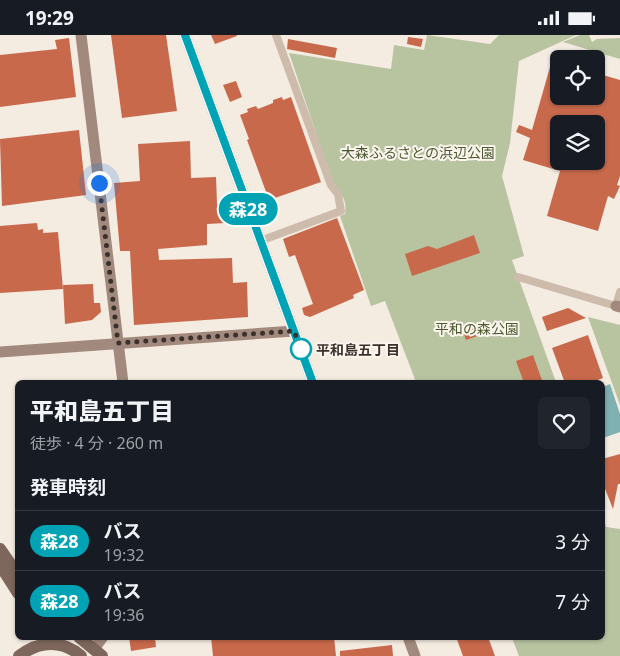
<!DOCTYPE html>
<html lang="ja">
<meta charset="utf-8">
<style>
body{margin:0;font-family:"Noto Sans","Noto Sans JP",sans-serif;background:#20242c;color:#f1f3f6;height:100vh;display:flex;flex-direction:column;font-size:19px;white-space:nowrap}
*{box-sizing:border-box;margin:0}
p{font-size:16px;color:#9ea1a6}
.icon{flex:none;width:28px;height:28px;fill:none;stroke:currentColor;stroke-width:2;stroke-linecap:round;stroke-linejoin:round}
.map{position:relative;flex:1;overflow:hidden}
.sheet{position:absolute;left:15px;top:345px;width:590px;height:260px;display:flex;flex-direction:column;background:#171b24;border-radius:8px;box-shadow:0 1px 4px #0004}
.sheet>*{flex:none}
.badge{padding:0 10px;border-radius:16px;font-size:18px;line-height:32px}
.tools{position:absolute;left:550px;top:15px;display:grid;gap:10px}
.tools a{display:grid;place-items:center;width:55px;height:55px;border-radius:8px;background:#171b24;box-shadow:0 1px 4px #0004;font-size:25px}
.you{position:absolute;width:25px;height:25px;margin:-12px;border:4px solid #fff;border-radius:50%;background:#1a73e8;box-shadow:0 0 0 8px #1a73e833}
.map>.badge{position:absolute;translate:-50% -50%;box-shadow:0 0 0 2px #fff}
h2{padding:0 15px;font-size:19px;line-height:45px}
.round{display:grid;place-items:center;flex:none;width:52px;height:52px;border-radius:8px;background:#20242c}
.headline{display:flex;align-items:center;justify-content:space-between;height:85px;padding:0 15px}
h1{font-size:24px;font-weight:800;line-height:38px}
ul{padding:0;list-style:none}
li{display:flex;align-items:center;gap:15px;height:60px;padding:0 15px;border-top:1px solid #363941}
li div{flex:1}
li b{display:block;font-size:19px}
li em{font-style:normal}
li .badge{min-width:55px;font-weight:700;text-align:center}
.status{display:flex;justify-content:space-between;align-items:center;height:35px;padding:0 25px;background:#171b24;direction:ltr}
.status svg{height:14px;fill:currentColor}
.map>svg:first-child{display:block}
.green{fill:#b8c4a0}
.water{fill:#7fb0b2}
.building{fill:#c8694b;fill-rule:evenodd}
.lines{fill:none;stroke-linecap:round;stroke-linejoin:round}
.street{stroke:#cdbbac;stroke-width:8}
.secondary{stroke:#a18a7d;stroke-width:11}
.primary{stroke:#7d675c;stroke-width:12}
.line-casing{stroke:#fff;stroke-width:11}
.line{stroke:#00a3b4;stroke-width:8}
.walk{stroke:#3b302b;stroke-width:5;stroke-dasharray:0 9}
.stop-dot{fill:#fff;stroke:#00a3b4;stroke-width:2.5}
.labels{text-anchor:middle;dominant-baseline:central;stroke-width:4;stroke-linejoin:round;paint-order:stroke}
.park-label{font-size:14px;fill:#4a5a2e;stroke:#fbf5ee}
.stop-label{font-size:14px;font-weight:bold;fill:#3b302b;stroke:#fbf5ee;text-anchor:start}
</style>
<div class="status"><b>19:29</b><svg viewBox="0 0 49 12"><path d="M0 12V9h3v3zM5 12V6h3v6zM10 12V3h3v9zM15 12V0h3v12zM26 1h20v11H26zM47 4h2v5h-2z"/></svg></div>
<div class="map">
<svg width="620" height="621" viewBox="0 0 620 621">
<rect width="100%" height="100%" fill="#f4ebe1"/>
<!-- green -->
<g class="green">
<path d="M427,0L490,9L499,0H576L519,26L510,108L502,141L524,221L512,225L556,347H416L385,266L371,271L340,181L345,179C347,167 343,159 334,151L289,18L391,34L394,10L424,15Z"/>
<path d="M580,0H589L592,7L597,4L620,3V24L563,7Z"/>
<path d="M588,282L620,290V370Z"/>
<path d="M603,482L606,492L620,494V621H519L512,603L602,602Z"/>
</g>
<!-- water -->
<path class="water" d="M610,349L620,379V397L603,403V352Z"/>
<!-- building -->
<g class="building">
<path d="M111,0H166L177,76L122,83Z"/>
<path d="M211,0H237V1L215,9Z"/>
<path d="M408,2L423,4L421,12L407,9Z"/>
<path d="M69,3L76,62L0,72V20L57,14L55,5Z"/>
<path d="M288,4L337,13L335,23L287,14Z"/>
<path d="M552,25L559,27V61H596V38L620,45V141L617,150L620,151L614,164L608,161L598,196L547,181L560,136L523,125L530,103L516,97L519,90L532,95ZM559,89H596V126H559Z"/>
<path d="M236,46L242,62L230,67L223,50Z"/>
<path d="M282,62L283,65L291,62L321,147L269,165L247,105L249,104L240,80L248,77L247,74L256,71L258,74L273,68V65Z"/>
<path d="M79,95L86,160L2,171L0,104Z"/>
<path d="M190,106L191,143L216,142L217,169L225,168L226,188L207,189V210L158,214L159,225L232,223L233,248L247,247L248,282L134,290L130,216H120L114,148L140,146L138,109Z"/>
<path d="M337,183L364,255L353,260L354,263L310,282L304,280L302,273L313,269L295,220L289,222L283,204Z"/>
<path d="M37,188L38,195L43,194V198L58,197L63,254L0,258V191Z"/>
<path d="M474,200L480,218L412,241L405,219L428,211L437,214Z"/>
<path d="M93,249L94,268H100L101,277L92,285L65,289L63,250Z"/>
<path d="M568,273L586,283L547,296L542,282Z"/>
<path d="M476,289L480,300L466,305L462,294Z"/>
<path d="M588,300L603,343L590,348H565L552,313Z"/>
<path d="M533,320L543,348H524L516,326Z"/>
<path d="M620,419V449H618L613,474L602,446V424Z"/>
<path d="M129,602H155L156,612L131,616Z"/>
<path d="M211,602H334L336,621H213Z"/>
<path d="M456,602H488L495,621H463Z"/>
<path d="M392,610L393,621H340V616Z"/>
</g>
<g class="lines">
<!-- street -->
<g class="street">
<path d="M260,206L341,176L338,159L331,150L276,0"/>
<path d="M518,242L616,271L620,257"/>
</g>
<!-- secondary -->
<g class="secondary">
<path d="M81,0L123,348"/>
<path d="M185,0L313,348"/>
<path d="M616,271L620,272"/>
<path d="M0,317L294,296"/>
<path d="M408,602L415,621"/>
<path d="M94,614L103,602"/>
</g>
<!-- primary -->
<g class="primary">
<path d="M0,514L18,540"/>
<path d="M0,530L18,558"/>
<path d="M79,602L102,621"/>
<path d="M19,621C39,606 62,604 81,621"/>
</g>
</g>
<g class="lines">
<defs>
<path id="line" d="M185,0L313,348"/>
</defs>
<!-- line casing -->
<use href="#line" class="line-casing"/>
<!-- line -->
<use href="#line" class="line"/>
<!-- walk -->
<path class="walk" d="M99,148L118,308L294,296L301,314"/>
</g>
<!-- markers -->
<circle class="stop-dot" cx="301" cy="314" r="10"/>
<g class="labels">
<!-- park labels -->
<g class="park-label">
<text x="418" y="117">大森ふるさとの浜辺公園</text>
<text x="477" y="293">平和の森公園</text>
</g>
<!-- stop labels -->
<g class="stop-label">
<text x="316" y="314">平和島五丁目</text>
</g>
</g>
</svg>
<div class="tools">
<a><svg class="icon" aria-label="locate" viewBox="0 0 24 24"><circle cx="12" cy="12" r="6"/><path d="M12 2v4M12 18v4M2 12h4M18 12h4"/></svg></a>
<a><svg class="icon" aria-label="layers" viewBox="0 0 24 24"><path d="M12 4l9 5-9 5-9-5zM3 14l9 5 9-5"/></svg></a>
</div>
<div class="you" style="left:99px;top:148px"></div>
<b class="badge" style="left:248px;top:174px;background:#00a3b4;color:#fff">森28</b>
<section class="sheet">
<div class="headline"><div><h1>平和島五丁目</h1><p>徒歩 · 4 分 · 260 m</p></div><a class="round"><svg class="icon" aria-label="heart" viewBox="0 0 24 24"><path d="M12 20l-8-8c-3-5 5-10 8-4 3-6 11-1 8 4z"/></svg></a></div>
<h2>発車時刻</h2>
<ul>
<li><span class="badge" style="background:#00a3b4;color:#fff">森28</span><div><b>バス</b><p>19:32</p></div><em>3 分</em></li>
<li><span class="badge" style="background:#00a3b4;color:#fff">森28</span><div><b>バス</b><p>19:36</p></div><em>7 分</em></li>
</ul>
</section>
</div>
